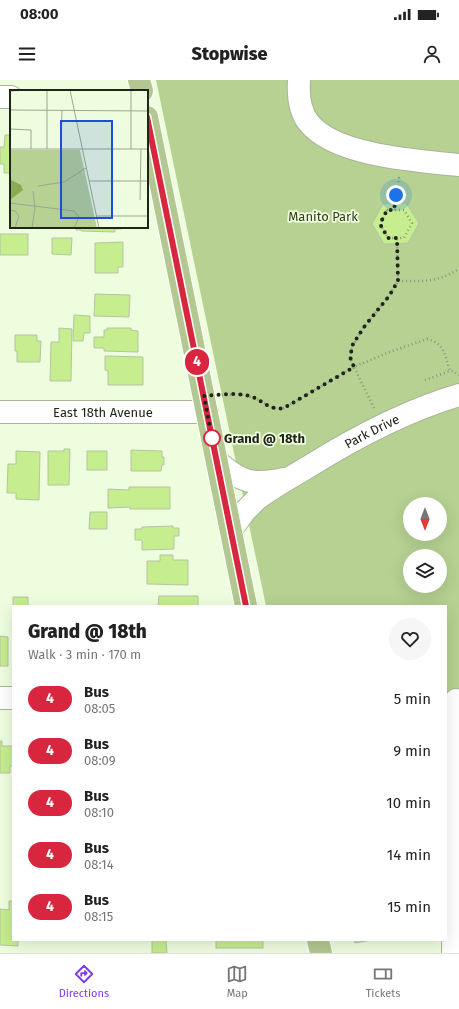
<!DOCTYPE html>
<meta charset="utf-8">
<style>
body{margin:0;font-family:"Fira Sans",sans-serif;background:#f6f6f6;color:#222;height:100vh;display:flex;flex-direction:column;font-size:15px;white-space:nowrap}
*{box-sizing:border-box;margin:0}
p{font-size:13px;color:#767676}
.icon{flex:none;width:22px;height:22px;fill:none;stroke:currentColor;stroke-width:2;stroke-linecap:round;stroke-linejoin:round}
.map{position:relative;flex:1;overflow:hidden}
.panel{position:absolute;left:12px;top:525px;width:435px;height:336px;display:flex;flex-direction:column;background:#fff;border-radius:0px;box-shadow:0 4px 16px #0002}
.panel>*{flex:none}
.badge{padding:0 8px;border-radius:13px;font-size:14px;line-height:26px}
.needle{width:26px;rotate:180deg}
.controls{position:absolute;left:403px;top:417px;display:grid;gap:8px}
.controls a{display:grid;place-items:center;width:44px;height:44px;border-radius:50%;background:#fff;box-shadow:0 4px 16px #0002;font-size:20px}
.you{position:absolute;width:20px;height:20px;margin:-10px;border:3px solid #fff;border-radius:50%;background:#1a73e8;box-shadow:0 0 0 6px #1a73e833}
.map>.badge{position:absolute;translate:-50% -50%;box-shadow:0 0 0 2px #fff}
.round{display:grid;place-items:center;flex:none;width:42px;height:42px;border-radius:21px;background:#f6f6f6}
.headline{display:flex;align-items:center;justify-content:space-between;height:68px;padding:0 16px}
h1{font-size:19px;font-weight:800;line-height:30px}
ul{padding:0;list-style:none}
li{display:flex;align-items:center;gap:12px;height:52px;padding:0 16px}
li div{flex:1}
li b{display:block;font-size:15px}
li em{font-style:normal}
li .badge{min-width:44px;font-weight:700;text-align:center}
.status{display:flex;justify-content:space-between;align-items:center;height:28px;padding:0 20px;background:#fff;direction:ltr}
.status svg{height:11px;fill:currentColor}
header{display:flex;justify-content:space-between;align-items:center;height:52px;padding:0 16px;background:#fff;font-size:18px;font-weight:800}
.tabs{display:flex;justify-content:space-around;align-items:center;height:56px;border-top:1px solid #e0e0e0;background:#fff;font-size:11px;color:#767676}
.tabs a{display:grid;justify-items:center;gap:2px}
.tabs .on{color:#7c3aed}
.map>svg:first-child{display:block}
.green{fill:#b6d192;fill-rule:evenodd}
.building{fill:#c6ed8e;stroke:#b6c3a7}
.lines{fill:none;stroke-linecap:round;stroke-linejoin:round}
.minor-casing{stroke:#a8b598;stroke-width:24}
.major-casing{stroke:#fff;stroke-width:24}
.path{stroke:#8a947f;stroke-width:2.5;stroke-dasharray:1 3;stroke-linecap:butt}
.minor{stroke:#fff;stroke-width:22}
.major{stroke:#b3c891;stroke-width:22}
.line-casing{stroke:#fff;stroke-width:9}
.line{stroke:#d7263d;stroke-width:6}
.walk{stroke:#20251a;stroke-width:4;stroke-dasharray:0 7.2}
.stop-dot{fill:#fff;stroke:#d7263d;stroke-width:2}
.labels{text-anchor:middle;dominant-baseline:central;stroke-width:3.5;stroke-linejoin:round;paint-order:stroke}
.park-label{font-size:13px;fill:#303f18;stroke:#effddf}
.street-label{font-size:13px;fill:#20251a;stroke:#effddf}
.stop-label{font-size:13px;font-weight:bold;fill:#20251a;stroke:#effddf;text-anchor:start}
.inset-road{fill:none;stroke:#9ca790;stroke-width:1}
.view{fill:#1d4ed8;fill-opacity:0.15;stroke:#1d4ed8;stroke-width:2}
.inset-edge{fill:none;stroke:#20251a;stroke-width:2}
</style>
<div class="status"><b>08:00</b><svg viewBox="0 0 49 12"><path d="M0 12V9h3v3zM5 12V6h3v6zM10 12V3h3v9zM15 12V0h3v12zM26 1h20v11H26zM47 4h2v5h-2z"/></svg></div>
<header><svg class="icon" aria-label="menu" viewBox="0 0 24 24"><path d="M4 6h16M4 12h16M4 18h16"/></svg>Stopwise<svg class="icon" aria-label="person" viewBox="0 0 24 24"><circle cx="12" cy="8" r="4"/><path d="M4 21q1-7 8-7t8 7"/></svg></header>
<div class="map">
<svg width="459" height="873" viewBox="0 0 459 873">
<rect width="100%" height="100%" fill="#effddf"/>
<!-- green -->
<path class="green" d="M156,0H459V612H446V526H266ZM410,424H440V454H410ZM410,476H440V506H410Z"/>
<!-- building -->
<g class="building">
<path d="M5,55H11V93H4V84H0V67H4Z"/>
<path d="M406,123L419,143L408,163L384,164L372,144L383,124Z"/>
<path d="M76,147H121V149H115V152L81,151V150H76Z"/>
<rect x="0" y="154" width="28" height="21"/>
<path d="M52,158H72L71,175L52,174Z"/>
<path d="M123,162V187H118V193H95V163Z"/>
<path d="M95,214L130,215L129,237L94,236Z"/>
<path d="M74,235L90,236V253H84L83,261H73Z"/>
<path d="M59,248L72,249L71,301H50L51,262H59Z"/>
<path d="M107,248H131V250L138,251V272L104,271V268H94V257H104V250H107Z"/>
<path d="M15,255H37V261H41L40,282H17V271H15Z"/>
<path d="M105,276L143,277V305H108V291L105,290Z"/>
<path d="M64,369H70L69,405H48V371H64Z"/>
<path d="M131,370L162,371V377H164V385H162L161,391H131Z"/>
<path d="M16,371L40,372L39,420L16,419V413H7L8,384H16Z"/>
<rect x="87" y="371" width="20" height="19"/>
<path d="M129,407H170V429H130V427L108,428V409L129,410Z"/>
<path d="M90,432H107V449H89Z"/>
<path d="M173,446V448H179V456H174V469L142,470V460H135V449H142V447Z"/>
<path d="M160,475H173V480H188V505L147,504V481H160Z"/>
<path d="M159,516H198V526H158Z"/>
<path d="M13,517H28V526H13V533Z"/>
<path d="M0,556L8,557V586H0Z"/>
<path d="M0,661H2V666H13V686H10V693H0Z"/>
<path d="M9,821H13V860H18V866L0,865V829L9,830Z"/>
<path d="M152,860H166L167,873H152Z"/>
<rect x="216" y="860" width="47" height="8"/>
<path d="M354,860H371L355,863Z"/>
</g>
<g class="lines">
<defs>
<g id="minor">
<path d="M299,0C298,15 299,31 309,43C335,76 419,81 459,85"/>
<path d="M0,17H11"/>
<path id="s1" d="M0,332H207"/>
<path d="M217,381C240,402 253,406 284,399"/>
<path id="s2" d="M231,450L245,431L257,419C273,407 291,397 308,387C356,357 405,331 459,315"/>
<path d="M0,618H13"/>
<path d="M453,873L456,620"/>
</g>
<g id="major">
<path d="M139,0L142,11"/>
<path d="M147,37L246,526"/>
<path d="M318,860L321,873"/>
</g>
</defs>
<!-- minor casing -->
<use href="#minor" class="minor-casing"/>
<!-- major casing -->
<use href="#major" class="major-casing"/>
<!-- path -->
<g class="path">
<path d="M387,130H404L412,143L404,158H388L380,144Z"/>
<path d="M395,130L399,98H397"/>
<path d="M398,201C423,201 436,203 459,189"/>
<path d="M425,300L450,291"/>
<path d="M222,315C231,315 240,313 248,316C262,319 269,331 284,328L354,287L387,273L427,259C445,263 445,276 450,291H453L459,295"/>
<path d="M374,328L354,287L350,277L351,271L353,265L364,247L389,216L398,201L397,158"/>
</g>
<!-- minor -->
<use href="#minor" class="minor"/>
<!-- major -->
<use href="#major" class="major"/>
</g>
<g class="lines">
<defs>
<path id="line" d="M147,37L246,526"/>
</defs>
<!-- line casing -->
<use href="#line" class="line-casing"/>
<!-- line -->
<use href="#line" class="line"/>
<!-- walk -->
<path class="walk" d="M212,358L204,316C218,315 235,312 249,316C262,319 269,331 284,328L354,287L350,277L353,264L364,247L389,216L398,201L397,158H388L380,144L387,130H394L396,115"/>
</g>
<!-- markers -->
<circle class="stop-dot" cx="212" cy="358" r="8"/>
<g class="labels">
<!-- park labels -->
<g class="park-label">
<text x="323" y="136">Manito Park</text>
</g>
<!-- street labels -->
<g class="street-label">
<text stroke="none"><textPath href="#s1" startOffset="103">East 18th Avenue</textPath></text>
<text stroke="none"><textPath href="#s2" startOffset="174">Park Drive</textPath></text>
</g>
<!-- stop labels -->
<g class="stop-label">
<text x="224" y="358">Grand @ 18th</text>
</g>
</g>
<!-- overview -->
<g transform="translate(10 10)">
<rect width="138" height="138" fill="#effddf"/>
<path d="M0,60H70L87,138H0Z" fill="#b6d192"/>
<path d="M1,90L11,95L13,100L0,110Z" fill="#88ac4f"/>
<path class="inset-road" d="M60,0L89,138M121,0V59M0,1L20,0M0,20L138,21M0,39L21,40V59M0,59H138M37,59V0M51,59L52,20M79,91H138M28,96L54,92L76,78M130,110L131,59M0,113L64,121L69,127L64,138M0,120L5,121L9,126L5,138M86,126H138M22,138L25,118L23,101"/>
<path class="view" d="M51,31H102V128H51Z"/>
<rect width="138" height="138" class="inset-edge"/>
</g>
</svg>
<div class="controls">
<a><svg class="needle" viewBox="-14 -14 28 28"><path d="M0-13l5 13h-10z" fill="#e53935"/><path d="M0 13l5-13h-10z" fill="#767676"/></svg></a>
<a><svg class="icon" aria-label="layers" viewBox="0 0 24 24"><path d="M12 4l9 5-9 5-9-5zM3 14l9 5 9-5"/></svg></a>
</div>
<div class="you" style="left:396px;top:115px"></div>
<b class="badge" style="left:197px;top:282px;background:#d7263d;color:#fff">4</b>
<section class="panel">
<div class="headline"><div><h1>Grand @ 18th</h1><p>Walk · 3 min · 170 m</p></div><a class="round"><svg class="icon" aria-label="heart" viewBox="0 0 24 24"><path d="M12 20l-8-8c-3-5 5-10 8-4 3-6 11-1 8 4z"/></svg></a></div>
<ul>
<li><span class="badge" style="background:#d7263d;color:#fff">4</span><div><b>Bus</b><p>08:05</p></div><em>5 min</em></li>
<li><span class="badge" style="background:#d7263d;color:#fff">4</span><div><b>Bus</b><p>08:09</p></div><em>9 min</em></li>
<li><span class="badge" style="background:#d7263d;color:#fff">4</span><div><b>Bus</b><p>08:10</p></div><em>10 min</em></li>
<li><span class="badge" style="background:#d7263d;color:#fff">4</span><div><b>Bus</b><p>08:14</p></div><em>14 min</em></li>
<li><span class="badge" style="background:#d7263d;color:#fff">4</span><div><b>Bus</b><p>08:15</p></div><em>15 min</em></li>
</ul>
</section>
</div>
<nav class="tabs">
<a class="on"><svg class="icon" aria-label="directions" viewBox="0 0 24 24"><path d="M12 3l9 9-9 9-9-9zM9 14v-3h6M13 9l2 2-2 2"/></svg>Directions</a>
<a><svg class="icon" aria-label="map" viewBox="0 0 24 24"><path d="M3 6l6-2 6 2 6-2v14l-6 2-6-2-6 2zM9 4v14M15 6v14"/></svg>Map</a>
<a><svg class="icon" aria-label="tickets" viewBox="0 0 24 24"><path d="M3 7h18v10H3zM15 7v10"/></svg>Tickets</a>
</nav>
